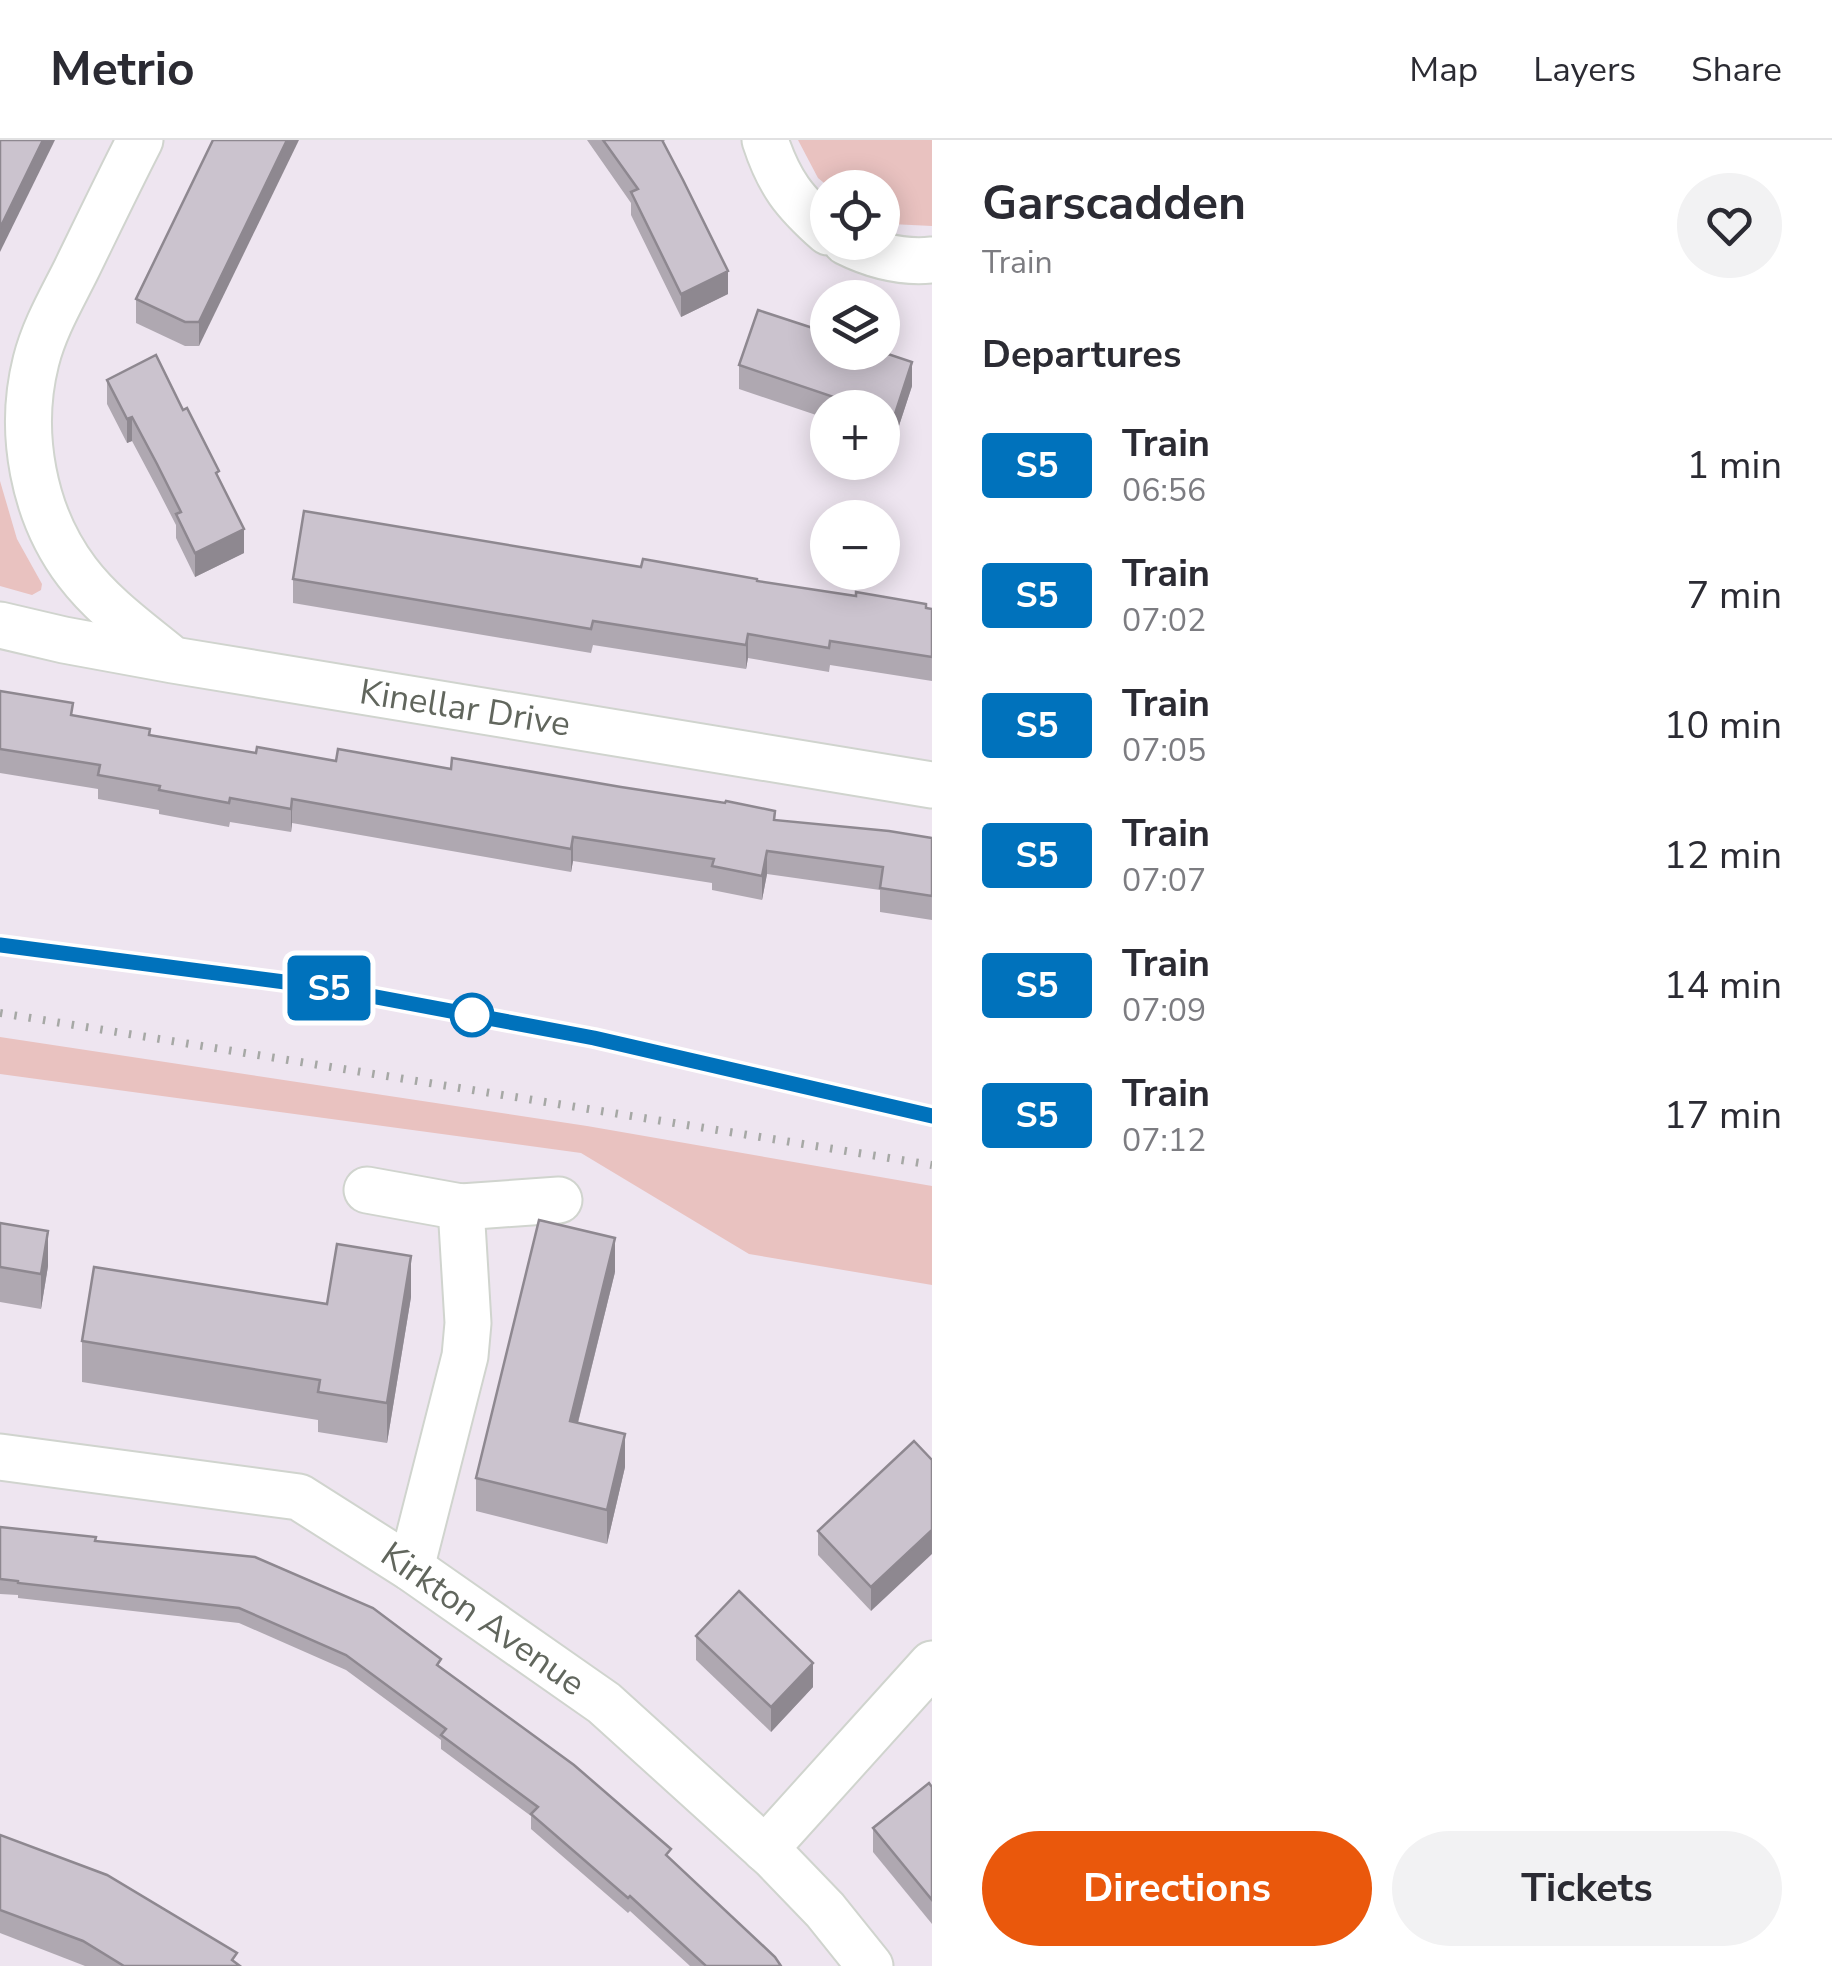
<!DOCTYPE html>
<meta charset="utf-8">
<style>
body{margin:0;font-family:"Nunito Sans",sans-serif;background:#f2f2f3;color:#2b2b33;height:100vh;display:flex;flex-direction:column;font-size:38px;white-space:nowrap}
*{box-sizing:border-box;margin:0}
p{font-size:32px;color:#7c7c81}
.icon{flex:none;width:55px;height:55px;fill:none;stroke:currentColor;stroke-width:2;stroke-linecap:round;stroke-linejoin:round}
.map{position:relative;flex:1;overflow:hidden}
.side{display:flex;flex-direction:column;background:#fff;width:900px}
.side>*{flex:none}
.badge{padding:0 20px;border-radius:8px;font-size:35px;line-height:65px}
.controls{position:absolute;left:810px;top:30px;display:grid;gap:20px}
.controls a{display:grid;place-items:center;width:90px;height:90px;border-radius:50%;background:#fff;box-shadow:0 5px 25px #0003;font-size:50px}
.map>.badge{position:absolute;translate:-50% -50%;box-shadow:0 0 0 5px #fff}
h2{padding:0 50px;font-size:38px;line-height:90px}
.round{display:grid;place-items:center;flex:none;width:105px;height:105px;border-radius:52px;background:#f2f2f3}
.head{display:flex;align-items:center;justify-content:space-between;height:170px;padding:0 50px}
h1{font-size:48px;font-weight:700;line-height:75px}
.button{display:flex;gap:20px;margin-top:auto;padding:20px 50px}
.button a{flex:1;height:115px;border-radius:60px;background:#ea580c;color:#fff;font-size:40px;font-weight:700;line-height:115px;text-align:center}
.button a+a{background:#f2f2f3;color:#2b2b33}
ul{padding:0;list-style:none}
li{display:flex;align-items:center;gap:30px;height:130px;padding:0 50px}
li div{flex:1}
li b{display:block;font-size:38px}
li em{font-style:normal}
li .badge{min-width:110px;font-weight:700;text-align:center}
header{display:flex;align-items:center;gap:60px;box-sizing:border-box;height:140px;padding:0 50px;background:#fff;border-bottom:2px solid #e1e1e2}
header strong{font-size:48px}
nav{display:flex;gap:55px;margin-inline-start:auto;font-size:35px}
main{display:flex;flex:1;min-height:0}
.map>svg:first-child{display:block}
.green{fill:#e9c2c0}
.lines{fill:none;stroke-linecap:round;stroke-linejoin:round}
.minor-casing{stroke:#d0d4ce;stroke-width:49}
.minor{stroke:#fff;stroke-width:45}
.rail{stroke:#a6a8a5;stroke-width:8;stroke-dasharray:2.5 12;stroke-linecap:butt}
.wall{fill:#afa8b1}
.shaded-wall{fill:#8e8890}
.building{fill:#cbc3ce;stroke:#8e8890;stroke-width:2.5}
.line-casing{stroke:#fff;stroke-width:22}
.line{stroke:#0072bc;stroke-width:15}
.stop-dot{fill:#fff;stroke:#0072bc;stroke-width:5}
.labels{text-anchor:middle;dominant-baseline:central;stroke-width:8;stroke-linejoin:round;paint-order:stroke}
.street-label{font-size:35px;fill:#61665d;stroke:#fff}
</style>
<header>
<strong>Metrio</strong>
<nav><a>Map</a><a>Layers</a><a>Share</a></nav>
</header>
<main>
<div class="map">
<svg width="932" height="1826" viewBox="0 0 932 1826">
<rect width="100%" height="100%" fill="#eee5f0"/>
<!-- green -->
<g class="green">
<path d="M798,0H932V86L891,84L883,80L882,48L829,47L818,38Z"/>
<path d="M0,341L17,399L42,444L41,450L32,455L0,446Z"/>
<path d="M0,897L587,986L932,1046V1145L749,1114L581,1013L0,934Z"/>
</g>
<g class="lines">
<defs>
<g id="minor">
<path d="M140,0C118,43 97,87 76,130C61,160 44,189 36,221C18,292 33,374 77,432C102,465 135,489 167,515"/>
<path d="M765,0C779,43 794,62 828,92"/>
<path d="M846,102C874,116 901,123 932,120"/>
<path d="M0,485L64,500L173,520L932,645"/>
<path d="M367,1050L461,1067L559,1060"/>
<path d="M0,1317L299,1357L411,1428L604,1563L773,1716L825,1770L870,1826"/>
<path d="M411,1428L465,1216L468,1183L461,1067"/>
<path d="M765,1709L932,1524"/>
</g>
</defs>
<!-- minor casing -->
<use href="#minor" class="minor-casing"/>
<!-- minor -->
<use href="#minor" class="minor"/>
<!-- rail -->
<g class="rail">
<path d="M0,804L323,847L594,898L932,976"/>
<path d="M0,873L932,1025"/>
</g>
</g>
<!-- wall -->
<g class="wall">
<path d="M213,0L199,206H185L136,183V159Z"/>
<path d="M587,0H665L663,3L728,154L681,177L631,75V63Z"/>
<path d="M739,225L912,246L894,301L882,297V268H828V279L739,249Z"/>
<path d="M107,240L219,340L244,413L195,437L176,398V385L157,348L132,301L127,303L107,264Z"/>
<path d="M641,427L757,441L932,469V541L830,525L829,532L748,518L746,529L593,505L591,513L293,463V439Z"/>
<path d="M0,551L73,575L150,595L256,613L336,621L451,629L775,680L932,698V780L880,772V750L767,734L762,760L712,750V743L573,721L571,732L292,683L291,692L230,682L229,687L159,674V670L98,659V649L0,633Z"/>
<path d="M0,1083L48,1126L41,1169L0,1162Z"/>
<path d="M615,1132L578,1283L625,1327L607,1404L476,1371V1338Z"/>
<path d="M411,1157L387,1303L318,1292V1280L82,1242V1201L327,1164Z"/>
<path d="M932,1320L871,1471L818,1415V1391Z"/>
<path d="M0,1387L95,1401L441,1528L671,1720L781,1826H690L630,1771L628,1773L531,1689V1676L441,1609V1600L346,1530L239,1483L18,1458V1455L0,1454Z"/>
<path d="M696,1496L813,1547L771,1592L696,1520Z"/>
<path d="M932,1647V1784L873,1712V1688Z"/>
<path d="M0,1695L237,1823L240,1826H85L0,1793Z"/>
</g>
<!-- shaded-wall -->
<g class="shaded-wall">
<path d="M43,0H55L0,112V88Z"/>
<path d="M287,0H299L199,206V182Z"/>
<path d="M728,131V154L681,177V154Z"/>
<path d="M912,222V246L894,301V277Z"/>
<path d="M132,277V301L127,303V279Z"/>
<path d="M244,389V413L195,437V413Z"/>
<path d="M748,494V518L746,529V505Z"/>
<path d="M292,659V683L291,692V669Z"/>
<path d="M573,697V721L571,732V709Z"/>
<path d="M767,711V734L762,760V736Z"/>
<path d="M48,1091V1126L41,1169V1134Z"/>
<path d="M615,1098V1132L570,1314V1281Z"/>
<path d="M411,1116V1157L387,1303V1263Z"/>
<path d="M625,1294V1327L607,1404V1370Z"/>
<path d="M932,1390V1414L871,1471V1447Z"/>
<path d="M813,1523V1547L771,1592V1567Z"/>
</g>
<!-- building -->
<g class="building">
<path d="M0,0H43L0,88Z"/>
<path d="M213,0H287L199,182H185L136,159Z"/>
<path d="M603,0H662L683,40L728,131L681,154L631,52L638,49Z"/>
<path d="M758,170L828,193V212H882L912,222L894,277L882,273V268H866L739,225Z"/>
<path d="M156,215L183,270L187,268L219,331L216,333L244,389L195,413L176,374L181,372L157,324L132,277L127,279L107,240Z"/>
<path d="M304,371L641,427L643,419L757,439V441L856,456V452L926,464V468L932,469V517L830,501L829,508L748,494L746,505L593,481L591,489L293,439Z"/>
<path d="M0,551L73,563L71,575L150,589L149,595L256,613L257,607L336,621L338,609L451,629L452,618L621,647L725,663L726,661L775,671L774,680L889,691L932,698V756L880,748L883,727L767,711L762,736L712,726L714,719L573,697L571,709L292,659L291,669L230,658L229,663L159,650L160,646L98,635L100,625L0,609Z"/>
<path d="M539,1080L615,1098L570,1281L625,1294L607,1370L476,1338Z"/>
<path d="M0,1083L48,1091L41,1134L0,1127Z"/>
<path d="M337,1104L411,1116L387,1263L318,1252L320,1240L82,1201L94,1127L327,1164Z"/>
<path d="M914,1301L932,1320V1390L871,1447L818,1391Z"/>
<path d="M0,1387L96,1397L95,1401L255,1417L373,1468L441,1519L437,1525L574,1625L671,1709L666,1715L775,1817L781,1826H706L630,1756L628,1758L531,1674L538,1667L441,1595L446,1589L346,1515L239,1468L18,1443V1441L0,1439Z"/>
<path d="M739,1451L813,1523L771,1567L696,1496Z"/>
<path d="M929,1643L932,1647V1760L873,1688Z"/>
<path d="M0,1695L107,1735L237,1813L232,1820L240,1826H124L83,1801L0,1770Z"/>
</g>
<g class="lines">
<defs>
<path id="line" d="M0,805L323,847L594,898L932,976"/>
</defs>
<!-- line casing -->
<use href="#line" class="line-casing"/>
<!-- line -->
<use href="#line" class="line"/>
</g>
<!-- markers -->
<circle class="stop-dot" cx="472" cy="875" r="20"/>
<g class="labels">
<!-- street labels -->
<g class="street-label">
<text transform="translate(465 568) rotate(9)">Kinellar Drive</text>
<text transform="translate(483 1479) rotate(35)">Kirkton Avenue</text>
</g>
</g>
</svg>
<div class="controls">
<a><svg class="icon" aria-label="locate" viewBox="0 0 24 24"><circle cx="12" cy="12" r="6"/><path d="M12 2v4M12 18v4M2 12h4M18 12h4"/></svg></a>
<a><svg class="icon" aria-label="layers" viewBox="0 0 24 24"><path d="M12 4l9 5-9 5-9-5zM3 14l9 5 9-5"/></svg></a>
<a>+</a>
<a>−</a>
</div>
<b class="badge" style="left:329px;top:848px;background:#0072bc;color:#fff">S5</b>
</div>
<section class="side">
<div class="head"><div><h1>Garscadden</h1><p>Train</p></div><a class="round"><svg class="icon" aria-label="heart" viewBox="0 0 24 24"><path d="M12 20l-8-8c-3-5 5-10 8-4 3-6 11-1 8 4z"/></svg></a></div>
<h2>Departures</h2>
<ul>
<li><span class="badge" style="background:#0072bc;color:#fff">S5</span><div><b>Train</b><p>06:56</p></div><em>1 min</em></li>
<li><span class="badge" style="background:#0072bc;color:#fff">S5</span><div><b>Train</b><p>07:02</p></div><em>7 min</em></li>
<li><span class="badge" style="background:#0072bc;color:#fff">S5</span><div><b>Train</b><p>07:05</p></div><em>10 min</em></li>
<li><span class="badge" style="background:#0072bc;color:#fff">S5</span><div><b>Train</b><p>07:07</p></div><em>12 min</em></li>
<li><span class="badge" style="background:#0072bc;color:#fff">S5</span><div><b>Train</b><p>07:09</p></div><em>14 min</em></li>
<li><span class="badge" style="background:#0072bc;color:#fff">S5</span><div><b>Train</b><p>07:12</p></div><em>17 min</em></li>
</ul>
<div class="button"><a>Directions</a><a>Tickets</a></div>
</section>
</main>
